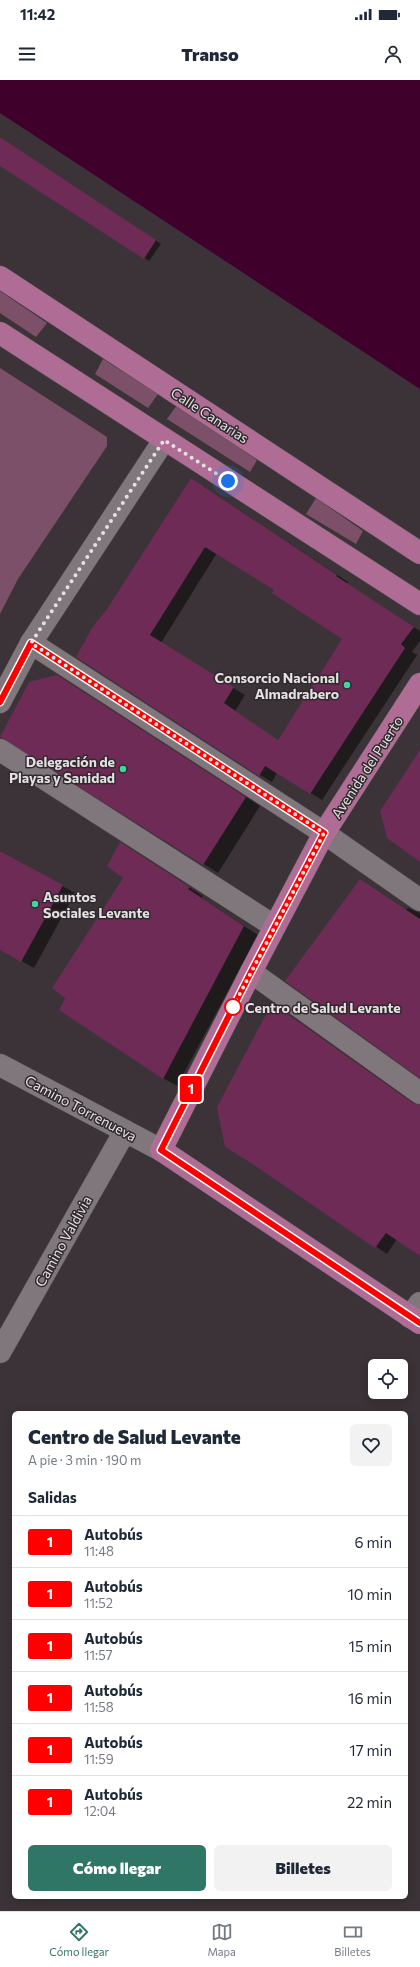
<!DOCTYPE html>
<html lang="es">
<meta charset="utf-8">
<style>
body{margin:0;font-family:Commissioner,sans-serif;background:#f2f2f3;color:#1f2937;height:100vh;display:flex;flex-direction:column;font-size:15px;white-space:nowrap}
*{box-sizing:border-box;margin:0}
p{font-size:13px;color:#747a83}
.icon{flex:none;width:22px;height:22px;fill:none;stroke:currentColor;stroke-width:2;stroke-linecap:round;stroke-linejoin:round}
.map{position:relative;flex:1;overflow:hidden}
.sheet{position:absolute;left:12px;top:1331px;width:396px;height:488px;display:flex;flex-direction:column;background:#fff;border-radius:6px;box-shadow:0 2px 10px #0003}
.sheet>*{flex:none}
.badge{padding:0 8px;border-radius:3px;font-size:14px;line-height:26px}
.buttons{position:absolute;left:368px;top:1279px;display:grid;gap:8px}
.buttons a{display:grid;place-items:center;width:40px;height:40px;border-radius:6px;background:#fff;box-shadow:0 2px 10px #0003;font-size:20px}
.you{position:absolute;width:20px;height:20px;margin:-10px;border:3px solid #fff;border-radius:50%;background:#1a73e8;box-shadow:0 0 0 6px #1a73e833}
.map>.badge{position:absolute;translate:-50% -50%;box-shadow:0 0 0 2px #fff}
h2{padding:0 16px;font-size:15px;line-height:36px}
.round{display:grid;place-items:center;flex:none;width:42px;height:42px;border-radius:6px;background:#f2f2f3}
.overview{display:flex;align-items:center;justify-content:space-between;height:68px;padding:0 16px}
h1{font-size:19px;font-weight:800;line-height:30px}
.action{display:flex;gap:8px;margin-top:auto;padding:8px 16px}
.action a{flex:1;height:46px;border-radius:6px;background:#307666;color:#fff;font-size:16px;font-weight:800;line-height:46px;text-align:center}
.action a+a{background:#f2f2f3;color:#1f2937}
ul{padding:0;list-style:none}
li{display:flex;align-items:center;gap:12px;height:52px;padding:0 16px;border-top:1px solid #e0e1e3}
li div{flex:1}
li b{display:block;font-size:15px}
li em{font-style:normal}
li .badge{min-width:44px;font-weight:700;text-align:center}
.status{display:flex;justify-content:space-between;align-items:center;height:28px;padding:0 20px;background:#fff;direction:ltr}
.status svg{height:11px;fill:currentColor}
header{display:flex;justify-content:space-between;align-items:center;height:52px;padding:0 16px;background:#fff;font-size:18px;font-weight:800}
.menu{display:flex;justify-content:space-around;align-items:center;height:56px;border-top:1px solid #e0e1e3;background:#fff;font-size:11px;color:#747a83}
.menu a{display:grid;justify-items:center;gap:2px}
.menu .active{color:#307666}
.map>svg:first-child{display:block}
.green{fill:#7c5069}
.water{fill:#40002c}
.shadow{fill:#0007;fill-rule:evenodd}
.building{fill:#6d2b55;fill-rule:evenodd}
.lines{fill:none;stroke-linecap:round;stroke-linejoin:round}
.minor-casing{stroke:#595255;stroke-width:23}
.major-casing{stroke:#595255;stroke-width:23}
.minor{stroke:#80777c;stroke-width:22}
.major{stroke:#af6d96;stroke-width:22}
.line-casing{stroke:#fff;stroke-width:9}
.line{stroke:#f00;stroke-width:6}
.walk{stroke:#e5e0e2;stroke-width:4;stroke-dasharray:0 7.2}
.poi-dot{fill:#44d49f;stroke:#30292d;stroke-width:1.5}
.stop-dot{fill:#fff;stroke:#f00;stroke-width:2}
.labels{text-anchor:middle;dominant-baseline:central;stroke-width:3;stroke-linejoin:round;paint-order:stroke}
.street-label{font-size:14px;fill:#e5e0e2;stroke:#30292d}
.poi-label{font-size:14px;font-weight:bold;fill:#e5e0e2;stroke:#30292d;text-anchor:end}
.stop-label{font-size:14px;font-weight:bold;fill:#e5e0e2;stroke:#30292d;text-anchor:start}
</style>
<div class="status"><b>11:42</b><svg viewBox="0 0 49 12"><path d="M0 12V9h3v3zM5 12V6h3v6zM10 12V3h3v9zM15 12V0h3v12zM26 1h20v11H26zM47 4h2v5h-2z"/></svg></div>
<header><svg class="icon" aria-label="menu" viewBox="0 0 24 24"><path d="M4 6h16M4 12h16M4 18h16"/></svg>Transo<svg class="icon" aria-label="person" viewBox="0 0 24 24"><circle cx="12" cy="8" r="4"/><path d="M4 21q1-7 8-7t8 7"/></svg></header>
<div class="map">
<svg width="420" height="1831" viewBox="0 0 420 1831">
<rect width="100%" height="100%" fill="#3b3337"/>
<!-- green -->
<g class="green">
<path d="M0,211L47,243L36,257L0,233Z"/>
<path d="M103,279L158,314L148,328L95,294Z"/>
<path d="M0,288L107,357V366L18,499L0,534Z"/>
<path d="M177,325L257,380L250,392L167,339Z"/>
<path d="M316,418L363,451L356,464L306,434Z"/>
</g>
<!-- water -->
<path class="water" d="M0,0H420V309L0,33Z"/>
<!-- shadow -->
<g class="shadow">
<path d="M11,65L161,164L149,181L0,84V71Z"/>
<path d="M203,406L348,502L347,504L420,551V561L412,572L417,575L322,720L277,693L272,702L260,695L77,577ZM217,473L275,510L344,559L279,661L235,631L245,615L161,563Z"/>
<path d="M57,596L260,726L218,793L1,656Z"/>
<path d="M0,771L75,813L34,888L0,869Z"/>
<path d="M135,772L203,816L201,818L258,855L177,1006L163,998L125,798Z"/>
<path d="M361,800L406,830L408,828L420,833V996Z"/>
<path d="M273,924L417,1026H420V1176L397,1159L387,1174L251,1082Z"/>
</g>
<!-- building -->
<g class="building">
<path d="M0,57L156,160L144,179L0,86Z"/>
<path d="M191,398L337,495L336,496L414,547L401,564L405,568L310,714L265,686L259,696L76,577L92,548L107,529ZM205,467L274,510L272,513L342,559L278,660L224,623L234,607L150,555Z"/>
<path d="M57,595L246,717L203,785L0,657L29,602Z"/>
<path d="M420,670V782L387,758L380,731Z"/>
<path d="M120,762L190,807L188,809L244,846L163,999L59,930L65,918L52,908L123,798L107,786Z"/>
<path d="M0,771L63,805L21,882L0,870Z"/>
<path d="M360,799L420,839V998L285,901Z"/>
<path d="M272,923L413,1023L420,1025V1176L386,1153L375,1168L251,1083L225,1067L217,1027Z"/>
</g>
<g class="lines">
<defs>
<g id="minor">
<path d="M31,563L324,753L420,820"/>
<path d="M0,622L31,563L164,360"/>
<path d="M0,670L274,846"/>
<path d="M251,892L420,1013"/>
<path d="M0,985L161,1070"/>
<path d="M410,1237L420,1223"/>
<path d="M0,1272L125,1051"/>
</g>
<g id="major">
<path d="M0,197L420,473"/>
<path d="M0,253L420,524"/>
<path d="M420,604L324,753L251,892L161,1070L420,1243"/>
</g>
</defs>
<!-- minor casing -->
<use href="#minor" class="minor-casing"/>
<!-- major casing -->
<use href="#major" class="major-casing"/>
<!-- minor -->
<use href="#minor" class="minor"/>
<!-- major -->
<use href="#major" class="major"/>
</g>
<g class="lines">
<defs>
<path id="line" d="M0,622L31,563L324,753L251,892L161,1070L420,1243"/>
</defs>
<!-- line casing -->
<use href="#line" class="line-casing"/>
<!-- line -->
<use href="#line" class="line"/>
<!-- walk -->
<path class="walk" d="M228,401L164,360L31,563L324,753L233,927"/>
</g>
<!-- markers -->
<g class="poi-dot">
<circle cx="347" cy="605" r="4"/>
<circle cx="123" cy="689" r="4"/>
<circle cx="35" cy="824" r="4"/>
</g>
<circle class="stop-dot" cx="233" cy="927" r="8"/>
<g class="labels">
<!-- street labels -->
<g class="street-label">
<text transform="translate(210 335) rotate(33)">Calle Canarias</text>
<text transform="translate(367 687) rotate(-57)">Avenida del Puerto</text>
<text transform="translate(81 1028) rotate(28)">Camino Torrenueva</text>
<text transform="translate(63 1161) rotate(-61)">Camino Valdivia</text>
</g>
<!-- poi labels -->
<g class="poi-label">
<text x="339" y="597">Consorcio Nacional<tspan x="339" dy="16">Almadrabero</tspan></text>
<text x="115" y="681">Delegación de<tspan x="115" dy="16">Playas y Sanidad</tspan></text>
<text x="43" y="816" text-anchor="start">Asuntos<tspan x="43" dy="16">Sociales Levante</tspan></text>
</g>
<!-- stop labels -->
<g class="stop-label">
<text x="245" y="927">Centro de Salud Levante</text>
</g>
</g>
</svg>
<div class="buttons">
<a><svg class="icon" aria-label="locate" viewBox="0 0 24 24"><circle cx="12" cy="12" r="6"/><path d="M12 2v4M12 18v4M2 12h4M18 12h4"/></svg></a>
</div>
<div class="you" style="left:228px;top:401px"></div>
<b class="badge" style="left:191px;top:1009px;background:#f00;color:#fff">1</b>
<section class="sheet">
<div class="overview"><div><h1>Centro de Salud Levante</h1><p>A pie · 3 min · 190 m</p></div><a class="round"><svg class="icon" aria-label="heart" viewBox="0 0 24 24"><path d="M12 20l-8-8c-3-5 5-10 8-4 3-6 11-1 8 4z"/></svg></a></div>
<h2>Salidas</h2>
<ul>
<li><span class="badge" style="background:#f00;color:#fff">1</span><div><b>Autobús</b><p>11:48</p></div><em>6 min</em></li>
<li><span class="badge" style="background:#f00;color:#fff">1</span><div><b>Autobús</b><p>11:52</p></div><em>10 min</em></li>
<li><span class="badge" style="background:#f00;color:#fff">1</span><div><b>Autobús</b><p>11:57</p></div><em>15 min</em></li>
<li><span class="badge" style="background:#f00;color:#fff">1</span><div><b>Autobús</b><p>11:58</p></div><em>16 min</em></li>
<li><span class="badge" style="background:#f00;color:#fff">1</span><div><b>Autobús</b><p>11:59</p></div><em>17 min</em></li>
<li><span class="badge" style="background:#f00;color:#fff">1</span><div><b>Autobús</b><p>12:04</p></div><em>22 min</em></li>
</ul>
<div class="action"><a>Cómo llegar</a><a>Billetes</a></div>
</section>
</div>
<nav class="menu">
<a class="active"><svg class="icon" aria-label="directions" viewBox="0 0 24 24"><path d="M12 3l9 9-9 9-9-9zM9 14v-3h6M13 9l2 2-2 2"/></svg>Cómo llegar</a>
<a><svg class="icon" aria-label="map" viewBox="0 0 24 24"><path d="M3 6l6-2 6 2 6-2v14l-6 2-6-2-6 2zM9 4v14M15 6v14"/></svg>Mapa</a>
<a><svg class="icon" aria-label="tickets" viewBox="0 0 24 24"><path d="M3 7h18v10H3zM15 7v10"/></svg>Billetes</a>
</nav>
